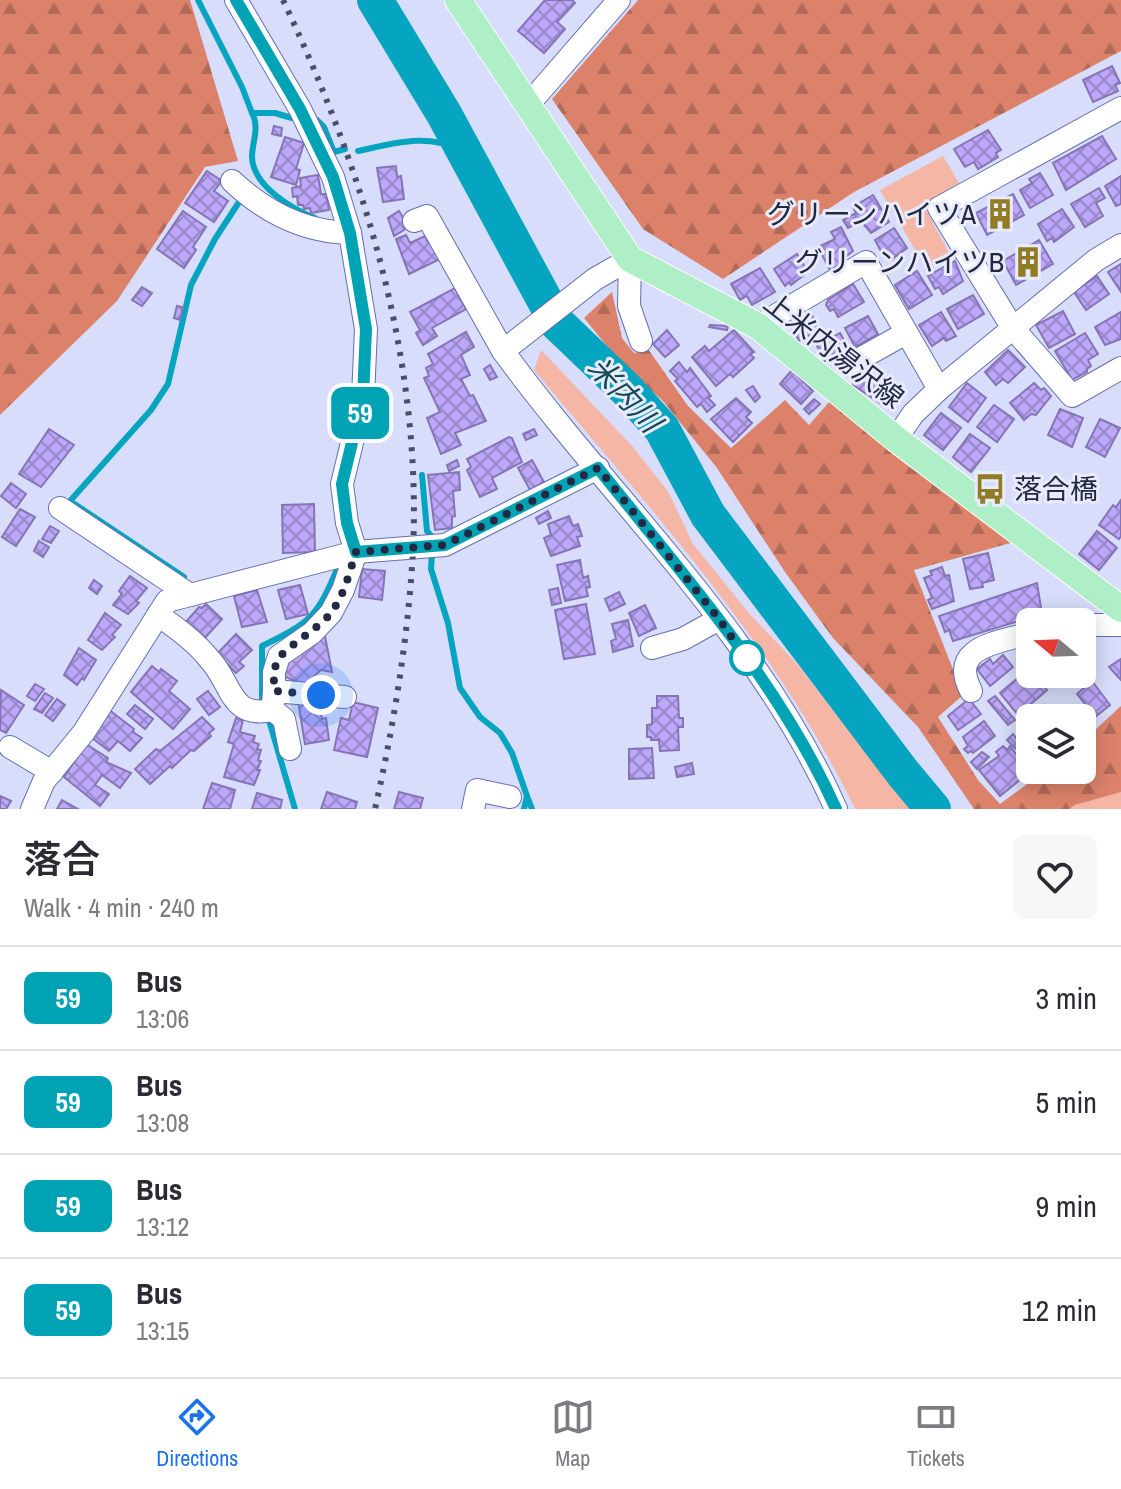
<!DOCTYPE html>
<meta charset="utf-8">
<style>
body{margin:0;font-family:"Archivo Narrow","Noto Sans JP",sans-serif;background:#f7f7f7;color:#2b2b33;height:100vh;display:flex;flex-direction:column;font-size:30px;white-space:nowrap}
*{box-sizing:border-box;margin:0}
p{font-size:26px;color:#7c7c81}
.icon{flex:none;width:44px;height:44px;fill:none;stroke:currentColor;stroke-width:2;stroke-linecap:round;stroke-linejoin:round}
.map{position:relative;height:809px;overflow:hidden}
.side{display:flex;flex-direction:column;background:#fff;flex:1}
.side>*{flex:none}
.badge{padding:0 16px;border-radius:12px;font-size:28px;line-height:52px}
.needle{width:52px;rotate:289deg}
.tools{position:absolute;left:1016px;top:608px;display:grid;gap:16px}
.tools a{display:grid;place-items:center;width:80px;height:80px;border-radius:12px;background:#fff;box-shadow:0 4px 20px #0003;font-size:40px}
.you{position:absolute;width:40px;height:40px;margin:-20px;border:6px solid #fff;border-radius:50%;background:#1a73e8;box-shadow:0 0 0 12px #1a73e833}
.map>.badge{position:absolute;translate:-50% -50%;box-shadow:0 0 0 4px #fff}
.round{display:grid;place-items:center;flex:none;width:84px;height:84px;border-radius:12px;background:#f7f7f7}
.summary{display:flex;align-items:center;justify-content:space-between;height:136px;padding:0 24px}
h1{font-size:38px;font-weight:600;line-height:60px}
ul{padding:0;list-style:none}
li{display:flex;align-items:center;gap:24px;height:104px;padding:0 24px;border-top:2px solid #e1e1e2}
li div{flex:1}
li b{display:block;font-size:30px}
li em{font-style:normal}
li .badge{min-width:88px;font-weight:700;text-align:center}
.dock{display:flex;justify-content:space-around;align-items:center;height:112px;border-top:2px solid #e1e1e2;background:#fff;font-size:22px;color:#7c7c81}
.dock a{display:grid;justify-items:center;gap:4px}
.dock .selected{color:#1a73e8}
.map>svg:first-child{display:block}
.green{fill:#f5b6a6}
.forest{fill:url(#forest-firs)}
.lines{fill:none;stroke-linecap:round;stroke-linejoin:round}
.stream{stroke:#05a4c0;stroke-width:6}
.river{stroke:#05a4c0;stroke-width:36}
.building{fill:url(#building-cross-hatch);stroke:#8675b6;stroke-width:2}
.minor-casing{stroke:#656faf;stroke-width:24}
.major-casing{stroke:#fff;stroke-width:28}
.minor{stroke:#fff;stroke-width:22}
.major{stroke:#afefc8;stroke-width:26}
.rail{stroke:#494e69;stroke-width:6;stroke-dasharray:4 8;stroke-linecap:butt}
.line-casing{stroke:#fff;stroke-width:18}
.line{stroke:#00a3b4;stroke-width:12}
.walk{stroke:#242943;stroke-width:8;stroke-dasharray:0 14.4}
.stop-dot{fill:#fff;stroke:#00a3b4;stroke-width:4}
.labels{text-anchor:middle;dominant-baseline:central;stroke-width:6;stroke-linejoin:round;paint-order:stroke}
.poi-label{font-size:28px;fill:#242943;stroke:#e8ebfa;text-anchor:end}
.street-label{font-size:28px;fill:#242943;stroke:#e8ebfa}
.water-label{font-size:30px;font-style:italic;fill:#134a56;stroke:#e8ebfa}
</style>
<div class="map">
<svg width="1121" height="809" viewBox="0 0 1121 809">
<defs>
<pattern id="forest-firs" width="22" height="20" patternUnits="userSpaceOnUse" patternTransform="scale(2)"><rect width="22" height="20" fill="#dc826a"/><path d="M5 1l3.5 6h-7zM16 11l3.5 6h-7z" fill="#b26a59"/></pattern>
<pattern id="building-cross-hatch" width="8" height="8" patternUnits="userSpaceOnUse" patternTransform="scale(2)"><rect width="8" height="8" fill="#bca7f9"/><path d="M0 0l8 8M0 8l8-8" fill="none" stroke="#9988cb"/></pattern>
</defs>
<rect width="100%" height="100%" fill="#d7ddfa"/>
<!-- green -->
<g class="green">
<path d="M943,156L959,183L923,204L951,257L927,270L880,190Z"/>
<path d="M541,350L633,447L669,493L693,544L748,612L797,664L910,809H855C776,645 650,509 534,370Z"/>
<path d="M1121,792V809H1069L1075,805Z"/>
</g>
<!-- forest -->
<g class="forest">
<path d="M0,0H190L238,161L205,167L117,301L0,415Z"/>
<path d="M638,0H1121V51L854,192L723,279L643,229L552,99Z"/>
<path d="M612,292L622,338L634,353L648,349L688,406L731,448L785,400L809,425L830,401L1014,542L914,570L963,695L938,717L978,780L1000,804L1046,770H1082V742L1121,706V792L1075,805L1069,809H974L918,727L833,638L785,572L717,468L662,400L620,362L584,318Z"/>
</g>
<g class="lines">
<!-- stream -->
<g class="stream">
<path d="M198,0L242,87L252,113H275L292,118"/>
<path d="M252,113C260,128 252,142 252,157C253,186 292,209 315,218"/>
<path d="M317,120L324,127L334,152L345,149"/>
<path d="M358,151C396,143 425,133 462,150"/>
<path d="M422,475L427,531L432,537"/>
<path d="M432,554L431,569L448,623L460,688L480,717L500,733L512,753L527,796L524,809"/>
<path d="M184,577L70,501L151,410L168,384L191,285L215,239L241,199"/>
<path d="M262,701V646C311,622 317,617 338,567"/>
<path d="M268,717L295,809"/>
<path d="M527,796L532,809"/>
</g>
<!-- river -->
<path class="river" d="M375,0L444,114L557,323L628,391L662,429L708,515L903,773L933,809"/>
</g>
<!-- building -->
<g class="building">
<path d="M545,0H572L575,3L557,22L565,29L544,53L518,31Z"/>
<path d="M1112,66L1120,83L1115,85L1118,91L1093,102L1083,80Z"/>
<path d="M274,126L282,128L281,136L272,134Z"/>
<path d="M988,130L1001,150L996,153L998,157L978,169L974,162L965,167L954,149Z"/>
<path d="M1102,136L1116,159L1066,190L1053,163Z"/>
<path d="M285,137L304,143L296,169L300,170L296,185L271,177Z"/>
<path d="M396,166L397,177L401,176L404,199L383,202L377,168Z"/>
<path d="M207,171L222,181L214,191L228,201L214,222L185,203Z"/>
<path d="M1040,173L1053,195L1030,208L1020,190L1032,183L1029,179Z"/>
<path d="M318,175L321,194H326L329,210L311,213L310,208L304,209L303,205H298L297,196L293,197L292,188L301,186L300,178Z"/>
<path d="M1121,176V204L1116,206L1105,186Z"/>
<path d="M1099,188L1105,198L1096,203L1103,216L1085,227L1071,204Z"/>
<path d="M1013,194L1024,215L987,235L976,213Z"/>
<path d="M873,195L889,222L871,233L861,221L848,228L843,220L856,213L853,207Z"/>
<path d="M1062,209L1074,227L1054,242L1052,238L1047,241L1038,224Z"/>
<path d="M183,211L206,227L193,247L196,250L184,268L157,249Z"/>
<path d="M399,211L409,227L394,236L388,218Z"/>
<path d="M841,227L853,251L844,258L846,262L830,270L818,247L835,239L831,232Z"/>
<path d="M894,228L907,248L891,260L888,255L884,257L875,240Z"/>
<path d="M406,235L410,243L425,236L428,242L432,241L440,259L409,274L396,239Z"/>
<path d="M1039,240L1053,264L1016,285L1003,261Z"/>
<path d="M797,254L808,272L791,285L789,282L785,286L774,269Z"/>
<path d="M955,261L963,281L943,294L939,287L935,289L928,276Z"/>
<path d="M1121,264V292L1108,272Z"/>
<path d="M760,268L775,292L752,305L747,296L740,300L731,284Z"/>
<path d="M917,271L932,295L909,309L895,285Z"/>
<path d="M1097,276L1109,294L1086,310L1074,292Z"/>
<path d="M853,284L864,302L838,317L834,309L830,311L826,305L828,300Z"/>
<path d="M142,287L152,293L142,306L132,300Z"/>
<path d="M455,288L466,309L432,328L437,336L423,345L416,333L420,330L410,312Z"/>
<path d="M973,295L984,314L958,329L947,309Z"/>
<path d="M177,306L183,307L180,320L174,318Z"/>
<path d="M1063,311L1075,334L1049,348L1036,325Z"/>
<path d="M941,312L956,336L946,341L944,338L932,346L919,325Z"/>
<path d="M1121,312V339L1105,345L1095,327Z"/>
<path d="M804,314L806,318L812,315L820,330L799,341L789,322Z"/>
<path d="M868,316L878,334L855,347L845,328Z"/>
<path d="M710,325L728,326L727,330L709,327Z"/>
<path d="M667,330L679,345L665,357L653,344Z"/>
<path d="M734,330L754,352L750,354L754,358L733,377L730,374L716,386L692,357L705,346L709,351Z"/>
<path d="M466,332L474,347L461,355L470,375L461,379L470,396L473,395L486,421L455,433L461,445L441,454L427,418L440,412L424,378L429,376L426,368L433,364L428,354Z"/>
<path d="M840,333L852,355L841,360L838,355L825,361L817,346Z"/>
<path d="M1085,333L1098,354L1088,360L1091,366L1087,369V372L1072,380L1055,351Z"/>
<path d="M1008,350L1025,367L1008,383L1003,379L996,385L985,372Z"/>
<path d="M679,362L687,372L690,368L711,396L708,398L715,405L707,412L701,404L697,407L675,381L678,379L670,371Z"/>
<path d="M490,365L497,377L490,380L484,369Z"/>
<path d="M864,368L891,387L880,403L853,385Z"/>
<path d="M792,370L813,391L801,404L780,384Z"/>
<path d="M967,383L986,398L968,422L949,407Z"/>
<path d="M1034,383L1041,390L1044,388L1051,396L1036,415L1031,414L1024,420L1010,403Z"/>
<path d="M753,386L760,397L755,402L746,390Z"/>
<path d="M736,398L751,412L746,417L752,423L733,442L711,419Z"/>
<path d="M814,399L820,404L809,414L804,409Z"/>
<path d="M994,405L1014,419L997,442L977,427Z"/>
<path d="M1060,409L1083,418L1072,447L1048,435Z"/>
<path d="M941,413L961,428L943,450L924,435Z"/>
<path d="M1100,419L1120,428L1105,457L1086,447Z"/>
<path d="M49,429L74,445L41,487L19,474Z"/>
<path d="M534,429L537,435L526,440L523,434Z"/>
<path d="M970,434L990,448L971,472L953,457Z"/>
<path d="M509,437L512,438L522,462L492,478L497,489L480,497L467,470L471,467L467,459Z"/>
<path d="M457,460L459,466L449,471L447,465Z"/>
<path d="M532,460L544,482L530,490L518,468Z"/>
<path d="M459,472L460,490L453,491L455,516L452,517V528L435,530L428,475Z"/>
<path d="M11,483L26,494L16,508L1,496Z"/>
<path d="M1121,500V536L1119,539L1099,525L1113,505L1116,507Z"/>
<path d="M314,504L315,552L283,553L282,505Z"/>
<path d="M20,509L35,517L16,546L2,537Z"/>
<path d="M548,511L551,518L539,524L536,518Z"/>
<path d="M569,516L573,526L578,524L582,536L577,537L580,546L551,556L544,538L551,535L548,524Z"/>
<path d="M50,526L59,531L51,543L42,539Z"/>
<path d="M1097,531L1117,548L1099,570L1079,554Z"/>
<path d="M39,541L49,547L43,557L34,551Z"/>
<path d="M988,553L994,580L982,583L983,587L970,589L963,559Z"/>
<path d="M580,560L583,578L588,576L590,587L586,588L588,596L565,601L557,565Z"/>
<path d="M942,567L945,576L949,575L954,601L932,609L928,600L932,598L924,578L932,575L930,571Z"/>
<path d="M362,569L385,571L382,600L359,597Z"/>
<path d="M130,576L147,588L136,601L139,603L128,614L113,605L122,594L119,591Z"/>
<path d="M94,580L102,586L97,594L89,588Z"/>
<path d="M1037,583L1042,614L953,641L949,630L945,632L939,616Z"/>
<path d="M300,585L308,614L286,619L278,590Z"/>
<path d="M558,588L561,603L552,605L549,590Z"/>
<path d="M257,590L267,622L242,627L234,596Z"/>
<path d="M619,592L625,604L610,611L605,599Z"/>
<path d="M206,604L222,619L203,640L185,623L199,607L202,608Z"/>
<path d="M586,604L595,654L564,659L555,610Z"/>
<path d="M645,605L656,628L639,636L629,613Z"/>
<path d="M105,613L121,625L112,635L115,637L102,650L88,640Z"/>
<path d="M628,620L633,646L613,652L611,641L616,639L612,624Z"/>
<path d="M324,631L332,672L321,670L304,685L281,675L283,666Z"/>
<path d="M236,634L252,650L239,662L244,666L236,673L217,654Z"/>
<path d="M79,648L96,660L84,680L82,678L77,685L64,675Z"/>
<path d="M1082,650L1090,658L1082,666Z"/>
<path d="M1003,655L1013,667L990,686L977,669L990,659L993,664Z"/>
<path d="M1121,659V680L1109,667Z"/>
<path d="M152,666L159,672L161,669L177,681L169,691L190,709L173,729L131,692Z"/>
<path d="M1026,671L1035,681L1037,677L1047,690L1018,715L1000,693Z"/>
<path d="M1052,674H1074L1063,685Z"/>
<path d="M1092,681L1110,705L1095,717L1077,694Z"/>
<path d="M35,684L44,689L35,701L27,696Z"/>
<path d="M1,690L24,705L6,733L0,730Z"/>
<path d="M208,691L220,707L209,715L197,699Z"/>
<path d="M45,693L53,698L42,713L34,709Z"/>
<path d="M657,696H678L679,718H683V727H678L679,750L660,751L659,740H651V737H647V725L652,724V708H657Z"/>
<path d="M995,696L1015,720L1008,725L988,701Z"/>
<path d="M57,699L65,705L53,721L45,715Z"/>
<path d="M969,699L981,714L958,730L948,716Z"/>
<path d="M298,701L319,702L322,719L326,718L329,740L305,744Z"/>
<path d="M353,702L378,708L367,757L334,750L341,718L349,720Z"/>
<path d="M135,705L153,719L145,729L127,714Z"/>
<path d="M108,709L134,729L133,732L142,738L130,751L118,741L109,751L92,738Z"/>
<path d="M1032,713L1036,718H1030V725L1027,727L1022,721Z"/>
<path d="M202,717L214,729L209,733L211,736L194,751L191,750L172,768L170,766L150,784L135,769L156,749L160,751Z"/>
<path d="M236,718L243,720L240,732L255,736L253,742L259,744L257,749L261,750L258,760L261,761L257,770H260L254,785L224,777L234,744L228,742Z"/>
<path d="M984,721L995,736L973,753L971,751L968,753L964,749L968,746L963,737Z"/>
<path d="M1013,734L1023,747L1019,752L1007,740Z"/>
<path d="M86,744L108,758L106,762L131,773L120,788L102,775L95,785L109,794L100,806L64,777Z"/>
<path d="M1003,746L1007,750L1010,746L1021,761L1029,753L1030,770H1032L1000,796L979,770L999,756L996,752Z"/>
<path d="M652,748L654,778L629,779V749Z"/>
<path d="M982,752L989,757L977,769L971,762Z"/>
<path d="M692,763L694,774L677,777L675,767Z"/>
<path d="M212,783L235,790L230,809H203Z"/>
<path d="M327,792L357,802L355,809H321Z"/>
<path d="M399,792L423,798L420,809H394Z"/>
<path d="M257,793L282,800L280,809H252Z"/>
<path d="M0,796L11,801L6,809H0Z"/>
<path d="M62,800L78,809H57Z"/>
</g>
<g class="lines">
<defs>
<g id="minor">
<path d="M236,0L300,109L333,177L350,233L366,329L363,397L342,484L347,523L356,552L343,590L331,613L312,633L279,656L274,672V691"/>
<path d="M528,105L619,0"/>
<path d="M1121,108L939,208L1012,327L1072,396L1121,368"/>
<path d="M232,181C266,213 304,232 350,233"/>
<path d="M414,221L427,216L503,351"/>
<path d="M630,259L595,279L503,351C614,503 759,635 836,809"/>
<path d="M630,259L629,306L641,341"/>
<path d="M758,326L866,262L939,389"/>
<path d="M849,365L906,333"/>
<path d="M896,439L913,414L939,389L1096,260L1121,245"/>
<path d="M60,508L190,595"/>
<path d="M158,615C178,629 196,642 211,661C233,686 230,719 273,710L284,719L290,749"/>
<path d="M1082,625H1121"/>
<path d="M652,648L683,639L719,619"/>
<path d="M971,691C948,646 998,643 1030,633"/>
<path d="M273,705L274,691L345,697"/>
<path d="M10,747L52,772"/>
<path d="M32,809L44,781L84,732L167,601L356,552L445,545L598,468"/>
<path d="M473,809L477,790L510,797"/>
</g>
<path id="major" d="M458,0L630,259L758,326L896,439L1121,609"/>
</defs>
<!-- minor casing -->
<use href="#minor" class="minor-casing"/>
<!-- major casing -->
<use href="#major" class="major-casing"/>
<!-- minor -->
<use href="#minor" class="minor"/>
<!-- major -->
<use href="#major" class="major"/>
<!-- rail -->
<path class="rail" d="M283,0C364,172 422,358 413,551C408,638 394,724 375,809"/>
</g>
<g class="lines">
<defs>
<path id="line" d="M236,0L300,109L333,177L350,233L366,329L363,397L342,484L347,523L356,552L445,545L598,468C684,576 779,682 836,809"/>
</defs>
<!-- line casing -->
<use href="#line" class="line-casing"/>
<!-- line -->
<use href="#line" class="line"/>
<!-- walk -->
<path class="walk" d="M321,695L274,691C274,680 273,669 278,660C282,650 319,628 329,615C344,598 349,573 356,552L445,545L598,468L719,619L752,666L747,658"/>
</g>
<!-- icons -->
<defs>
<symbol id="building-bare" viewBox="-9 -9 18 18"><path d="M-4-6H4V6H1V3H-1V6H-4ZM-2.5-4.3h1.7v1.8h-1.7ZM.8-4.3h1.7v1.8H.8ZM-2.5-1h1.7V.8h-1.7ZM.8-1h1.7V.8H.8Z" fill="#917c23" stroke="#e8ebfa" stroke-width="2.5" paint-order="stroke"/></symbol>
<symbol id="bus-bare" viewBox="-9 -9 18 18"><path d="M-5-6H5V4H4V6H2V4H-2V6H-4V4H-5ZM-3.5-4V0h7V-4ZM-3.5 1.2v1.5H-2V1.2ZM2 1.2v1.5H3.5V1.2Z" fill="#917c23" stroke="#e8ebfa" stroke-width="2.5" paint-order="stroke"/></symbol>
</defs>
<g fill-rule="evenodd">
<use href="#building-bare" x="978" y="192" width="44" height="44"/>
<use href="#building-bare" x="1006" y="240" width="44" height="44"/>
<use href="#bus-bare" x="968" y="467" width="44" height="44"/>
</g>
<!-- markers -->
<circle class="stop-dot" cx="747" cy="658" r="16"/>
<g class="labels">
<!-- poi labels -->
<g class="poi-label">
<text x="976" y="214">グリーンハイツA</text>
<text x="1004" y="262">グリーンハイツB</text>
<text x="1014" y="489" text-anchor="start">落合橋</text>
</g>
<!-- street labels -->
<g class="street-label">
<text transform="translate(834 350) rotate(38)">上米内湯沢線</text>
</g>
<!-- water labels -->
<g class="water-label">
<text transform="translate(625 394) rotate(47)">米内川</text>
</g>
</g>
</svg>
<div class="tools">
<a><svg class="needle" viewBox="-14 -14 28 28"><path d="M0-13l5 13h-10z" fill="#e53935"/><path d="M0 13l5-13h-10z" fill="#7c7c81"/></svg></a>
<a><svg class="icon" aria-label="layers" viewBox="0 0 24 24"><path d="M12 4l9 5-9 5-9-5zM3 14l9 5 9-5"/></svg></a>
</div>
<div class="you" style="left:321px;top:695px"></div>
<b class="badge" style="left:360px;top:413px;background:#00a3b4;color:#fff">59</b>
</div>
<section class="side">
<div class="summary"><div><h1>落合</h1><p>Walk · 4 min · 240 m</p></div><a class="round"><svg class="icon" aria-label="heart" viewBox="0 0 24 24"><path d="M12 20l-8-8c-3-5 5-10 8-4 3-6 11-1 8 4z"/></svg></a></div>
<ul>
<li><span class="badge" style="background:#00a3b4;color:#fff">59</span><div><b>Bus</b><p>13:06</p></div><em>3 min</em></li>
<li><span class="badge" style="background:#00a3b4;color:#fff">59</span><div><b>Bus</b><p>13:08</p></div><em>5 min</em></li>
<li><span class="badge" style="background:#00a3b4;color:#fff">59</span><div><b>Bus</b><p>13:12</p></div><em>9 min</em></li>
<li><span class="badge" style="background:#00a3b4;color:#fff">59</span><div><b>Bus</b><p>13:15</p></div><em>12 min</em></li>
</ul>
</section>
<nav class="dock">
<a class="selected"><svg class="icon" aria-label="directions" viewBox="0 0 24 24"><path d="M12 3l9 9-9 9-9-9zM9 14v-3h6M13 9l2 2-2 2"/></svg>Directions</a>
<a><svg class="icon" aria-label="map" viewBox="0 0 24 24"><path d="M3 6l6-2 6 2 6-2v14l-6 2-6-2-6 2zM9 4v14M15 6v14"/></svg>Map</a>
<a><svg class="icon" aria-label="tickets" viewBox="0 0 24 24"><path d="M3 7h18v10H3zM15 7v10"/></svg>Tickets</a>
</nav>
